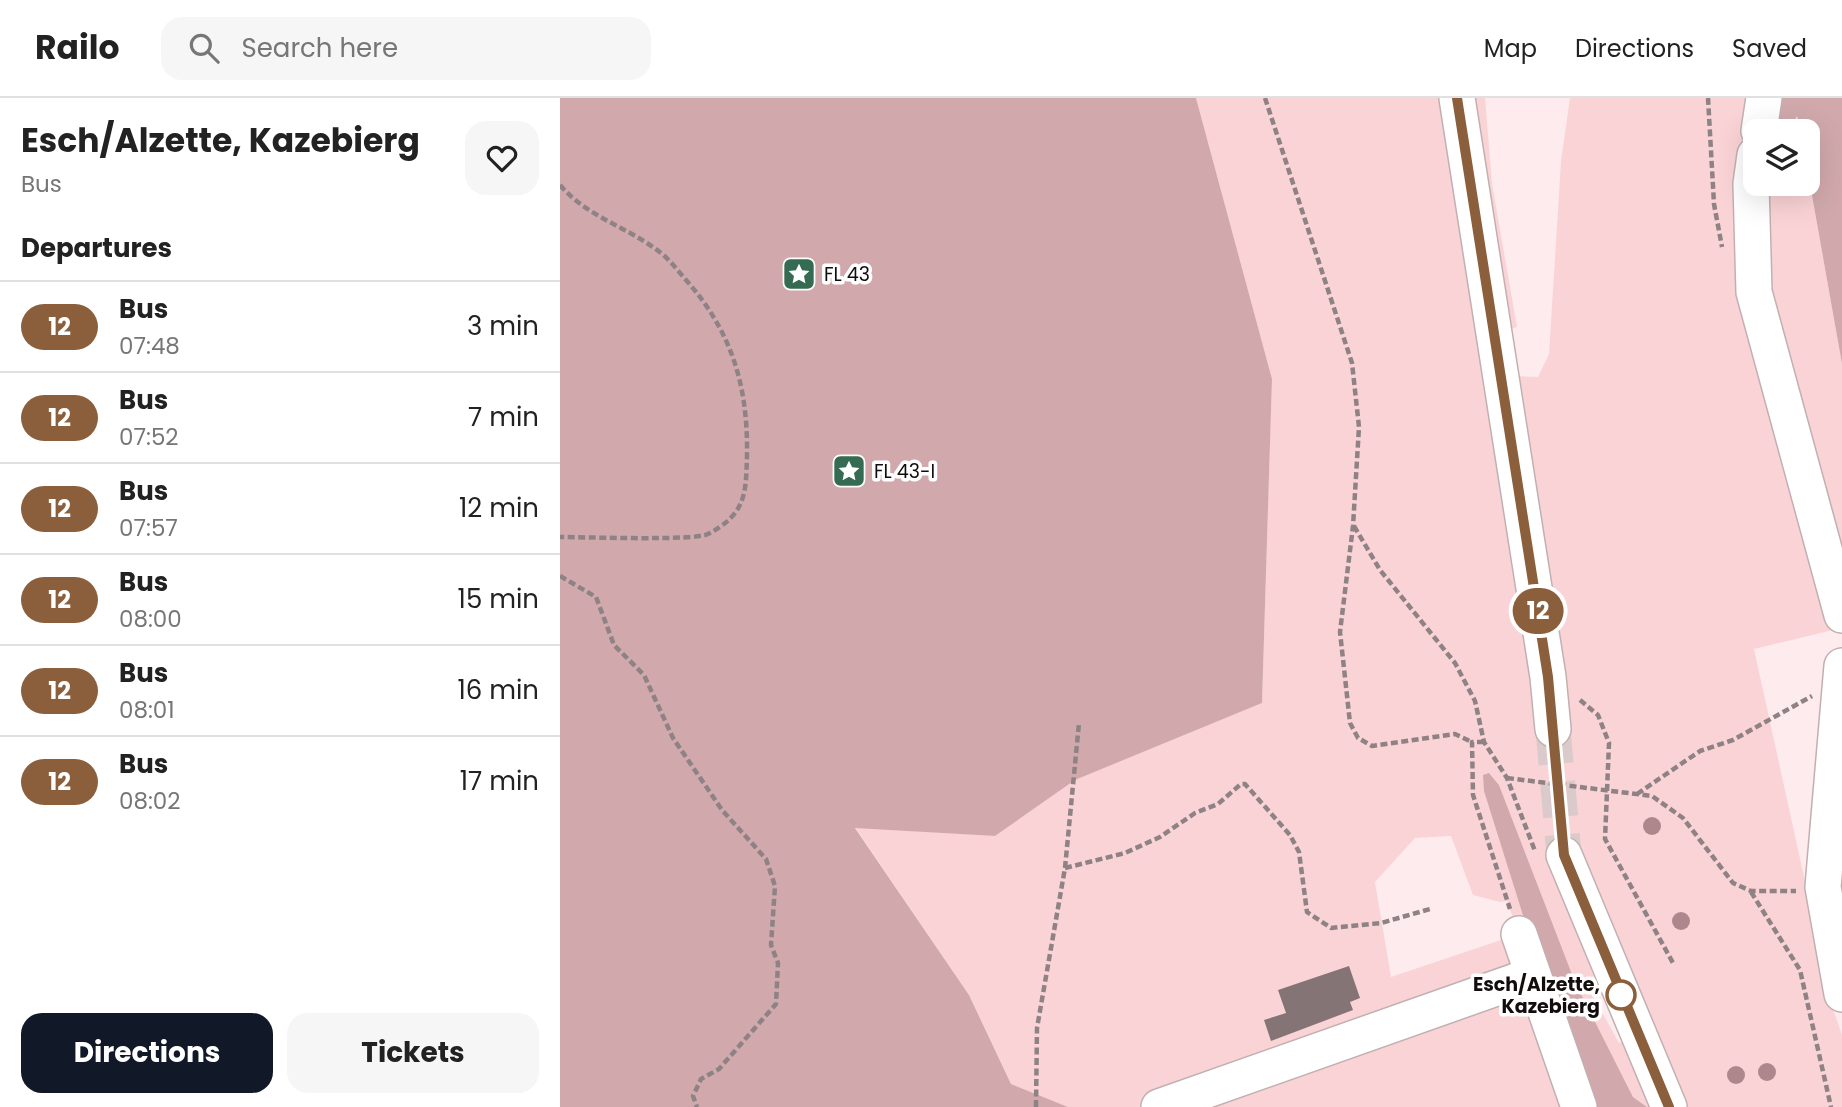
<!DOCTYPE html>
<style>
body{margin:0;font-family:Poppins,sans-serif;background:#f6f6f6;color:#222;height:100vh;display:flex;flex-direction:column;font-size:26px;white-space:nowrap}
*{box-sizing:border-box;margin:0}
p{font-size:23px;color:#767676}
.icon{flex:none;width:38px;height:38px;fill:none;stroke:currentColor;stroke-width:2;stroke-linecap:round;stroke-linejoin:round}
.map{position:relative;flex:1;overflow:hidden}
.panel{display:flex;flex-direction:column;background:#fff;width:560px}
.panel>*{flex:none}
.badge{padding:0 14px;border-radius:23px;font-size:24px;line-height:46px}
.controls{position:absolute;left:1183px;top:21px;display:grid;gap:14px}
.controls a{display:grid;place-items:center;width:77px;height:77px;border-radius:14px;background:#fff;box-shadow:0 7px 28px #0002;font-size:35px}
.map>.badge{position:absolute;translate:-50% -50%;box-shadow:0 0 0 4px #fff}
h2{padding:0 21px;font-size:26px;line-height:63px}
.round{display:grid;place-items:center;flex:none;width:74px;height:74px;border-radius:21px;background:#f6f6f6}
.head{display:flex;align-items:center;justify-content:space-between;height:119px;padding:0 21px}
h1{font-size:33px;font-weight:700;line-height:52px}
.primary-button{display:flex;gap:14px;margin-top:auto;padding:14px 21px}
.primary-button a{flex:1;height:80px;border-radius:21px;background:#111827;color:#fff;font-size:28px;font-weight:700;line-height:80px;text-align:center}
.primary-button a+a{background:#f6f6f6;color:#222}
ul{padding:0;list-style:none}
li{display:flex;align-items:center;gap:21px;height:91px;padding:0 21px;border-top:2px solid #e0e0e0}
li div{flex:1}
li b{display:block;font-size:26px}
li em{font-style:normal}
li .badge{min-width:77px;font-weight:700;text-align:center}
header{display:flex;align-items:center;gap:42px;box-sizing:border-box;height:98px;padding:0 35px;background:#fff;border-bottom:2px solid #e0e0e0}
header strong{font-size:33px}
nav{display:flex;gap:38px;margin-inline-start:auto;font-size:24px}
.search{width:490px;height:63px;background:#f6f6f6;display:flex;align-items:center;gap:18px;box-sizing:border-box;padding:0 24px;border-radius:21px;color:#767676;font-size:26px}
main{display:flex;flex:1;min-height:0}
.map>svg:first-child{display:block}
.green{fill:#fad3d6;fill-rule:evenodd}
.forest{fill:#d1a9ad}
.building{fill:#857476}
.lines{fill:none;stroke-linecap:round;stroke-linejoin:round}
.minor-tunnel{stroke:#dbcacb;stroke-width:35;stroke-dasharray:35 18;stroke-linecap:butt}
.minor-casing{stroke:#c2b0b1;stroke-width:38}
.path{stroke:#8f8284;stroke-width:4.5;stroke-dasharray:7 3.5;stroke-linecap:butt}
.minor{stroke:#fff;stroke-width:35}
.tree{fill:#ae878d}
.line-casing{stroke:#fff;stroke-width:16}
.line{stroke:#8b5e3c;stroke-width:10}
.stop-dot{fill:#fff;stroke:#8b5e3c;stroke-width:3.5}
.labels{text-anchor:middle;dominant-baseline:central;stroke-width:7;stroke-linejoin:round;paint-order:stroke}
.poi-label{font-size:19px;fill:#120c0d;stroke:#fefefe;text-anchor:start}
.stop-label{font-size:19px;font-weight:bold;fill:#120c0d;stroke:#fefefe;text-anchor:end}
</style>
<header>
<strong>Railo</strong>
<div class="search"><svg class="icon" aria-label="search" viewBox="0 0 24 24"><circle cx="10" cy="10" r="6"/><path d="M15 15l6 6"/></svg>Search here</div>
<nav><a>Map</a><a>Directions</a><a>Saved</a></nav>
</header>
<main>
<section class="panel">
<div class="head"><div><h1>Esch/Alzette, Kazebierg</h1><p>Bus</p></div><a class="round"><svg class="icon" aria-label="heart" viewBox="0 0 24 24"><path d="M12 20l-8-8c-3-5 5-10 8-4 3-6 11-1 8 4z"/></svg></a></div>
<h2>Departures</h2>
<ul>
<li><span class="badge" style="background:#8b5e3c;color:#fff">12</span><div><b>Bus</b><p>07:48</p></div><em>3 min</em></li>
<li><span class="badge" style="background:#8b5e3c;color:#fff">12</span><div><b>Bus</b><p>07:52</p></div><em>7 min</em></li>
<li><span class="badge" style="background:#8b5e3c;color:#fff">12</span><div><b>Bus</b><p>07:57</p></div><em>12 min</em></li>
<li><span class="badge" style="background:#8b5e3c;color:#fff">12</span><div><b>Bus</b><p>08:00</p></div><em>15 min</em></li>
<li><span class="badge" style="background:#8b5e3c;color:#fff">12</span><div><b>Bus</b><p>08:01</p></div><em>16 min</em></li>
<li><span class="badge" style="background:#8b5e3c;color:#fff">12</span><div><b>Bus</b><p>08:02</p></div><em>17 min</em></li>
</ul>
<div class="primary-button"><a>Directions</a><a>Tickets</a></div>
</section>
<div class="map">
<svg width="1282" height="1009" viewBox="0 0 1282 1009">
<rect width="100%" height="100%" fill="#feebed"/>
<!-- green -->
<g class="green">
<path d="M636,0H925L932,86L957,229L947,232L955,278L978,279L989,256L1001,63L1010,0H1189L1179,77L1178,189L1273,532L1194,551L1273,911L1282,937V1009H1087L1073,999L1015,884L939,687L929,675L1030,1009H508L451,986L409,897L295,729L435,738L515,682L702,605L712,281ZM891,738L913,797L940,804L947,803L959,836L831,879L815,784L855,740ZM1017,756L1091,931L1059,945L1024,882L1034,878L986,759Z"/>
<path d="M1248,75L1282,266V468L1205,192L1203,86H1248Z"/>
</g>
<!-- forest -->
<g class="forest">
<path d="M0,0H636L712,281L702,605L515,682L435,738L295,730L409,897L451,986L508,1009H0Z"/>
<path d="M1215,0H1282V266L1248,75V33H1240L1237,18L1230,33H1209Z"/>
<path d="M929,675L939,687L1015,884L1073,999L1087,1009H1030L968,833L924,693L923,677Z"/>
</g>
<!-- building -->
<path class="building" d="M789,868L800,900L790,904L793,912L711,943L704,922L726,915L718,892Z"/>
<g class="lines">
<!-- minor-tunnel -->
<path class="minor-tunnel" d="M993,631L1004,757"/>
<defs>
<g id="minor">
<path d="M897,0L988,579L993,631"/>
<path d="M1199,33L1204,0"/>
<path d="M1195,57L1191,86L1194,194L1282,517"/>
<path d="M1282,568L1263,789L1282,896"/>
<path d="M1004,757L1109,1009"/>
<path d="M959,836L1019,1009"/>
<path d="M599,1009L973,877"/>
</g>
</defs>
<!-- minor casing -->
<use href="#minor" class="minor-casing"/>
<!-- path -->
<g class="path">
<path d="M705,0L792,265L799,329L793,428L780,534L790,625L798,640L812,648L895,636L912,644"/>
<path d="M1148,0L1154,106L1162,149"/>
<path d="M0,87C27,119 68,129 101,155C110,162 118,173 126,182C172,234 188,288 187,357C186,396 186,416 148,436C135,443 23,439 0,439"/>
<path d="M794,428L820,472L895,565L915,603L924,644L947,680L975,753"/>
<path d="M0,478L36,499L54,547L84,577L113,640L162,712L206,761L215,788L211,847L218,865L216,906L159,971L141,981L133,998L137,1009"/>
<path d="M1020,602L1038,617L1049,645L1045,741L1113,865"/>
<path d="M924,644H912L913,697L950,811"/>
<path d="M947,680L1092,698L1123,720L1173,785L1191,793H1236"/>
<path d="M1077,696L1140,653L1173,642L1252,598"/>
<path d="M505,770L565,755L600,739L635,715L658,706L681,686H685L730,737L739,754L747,814L771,830L821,825L870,811"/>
<path d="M1191,794L1240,872L1271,1009"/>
<path d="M476,1009L477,930L505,770L519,625"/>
</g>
<!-- minor -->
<use href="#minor" class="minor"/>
</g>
<!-- trees -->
<g class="tree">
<circle cx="1092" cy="728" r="9"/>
<circle cx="1121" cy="823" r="9"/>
<circle cx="1207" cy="974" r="9"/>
<circle cx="1176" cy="977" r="9"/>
</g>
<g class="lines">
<defs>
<path id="line" d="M897,0L988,579L1004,757L1109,1009"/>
</defs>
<!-- line casing -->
<use href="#line" class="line-casing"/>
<!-- line -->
<use href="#line" class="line"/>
</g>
<!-- icons -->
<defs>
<symbol id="sight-square" viewBox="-11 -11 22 22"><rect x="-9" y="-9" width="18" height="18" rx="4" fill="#356b52" stroke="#fefefe"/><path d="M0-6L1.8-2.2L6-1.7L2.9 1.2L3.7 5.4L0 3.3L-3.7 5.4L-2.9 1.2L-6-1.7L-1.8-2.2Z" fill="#fff"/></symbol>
</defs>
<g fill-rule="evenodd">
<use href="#sight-square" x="220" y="157" width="38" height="38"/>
<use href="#sight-square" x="270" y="354" width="38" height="38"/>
</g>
<!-- markers -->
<circle class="stop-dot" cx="1061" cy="897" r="14"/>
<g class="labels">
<!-- poi labels -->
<g class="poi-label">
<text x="264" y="176">FL 43</text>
<text x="314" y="373">FL 43-I</text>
</g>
<!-- stop labels -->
<g class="stop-label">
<text x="1040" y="886">Esch/Alzette,<tspan x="1040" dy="22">Kazebierg</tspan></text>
</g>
</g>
</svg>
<div class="controls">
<a><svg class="icon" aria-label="layers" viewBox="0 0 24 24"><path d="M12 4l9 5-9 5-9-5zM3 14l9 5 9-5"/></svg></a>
</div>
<b class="badge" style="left:978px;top:513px;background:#8b5e3c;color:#fff">12</b>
</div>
</main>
